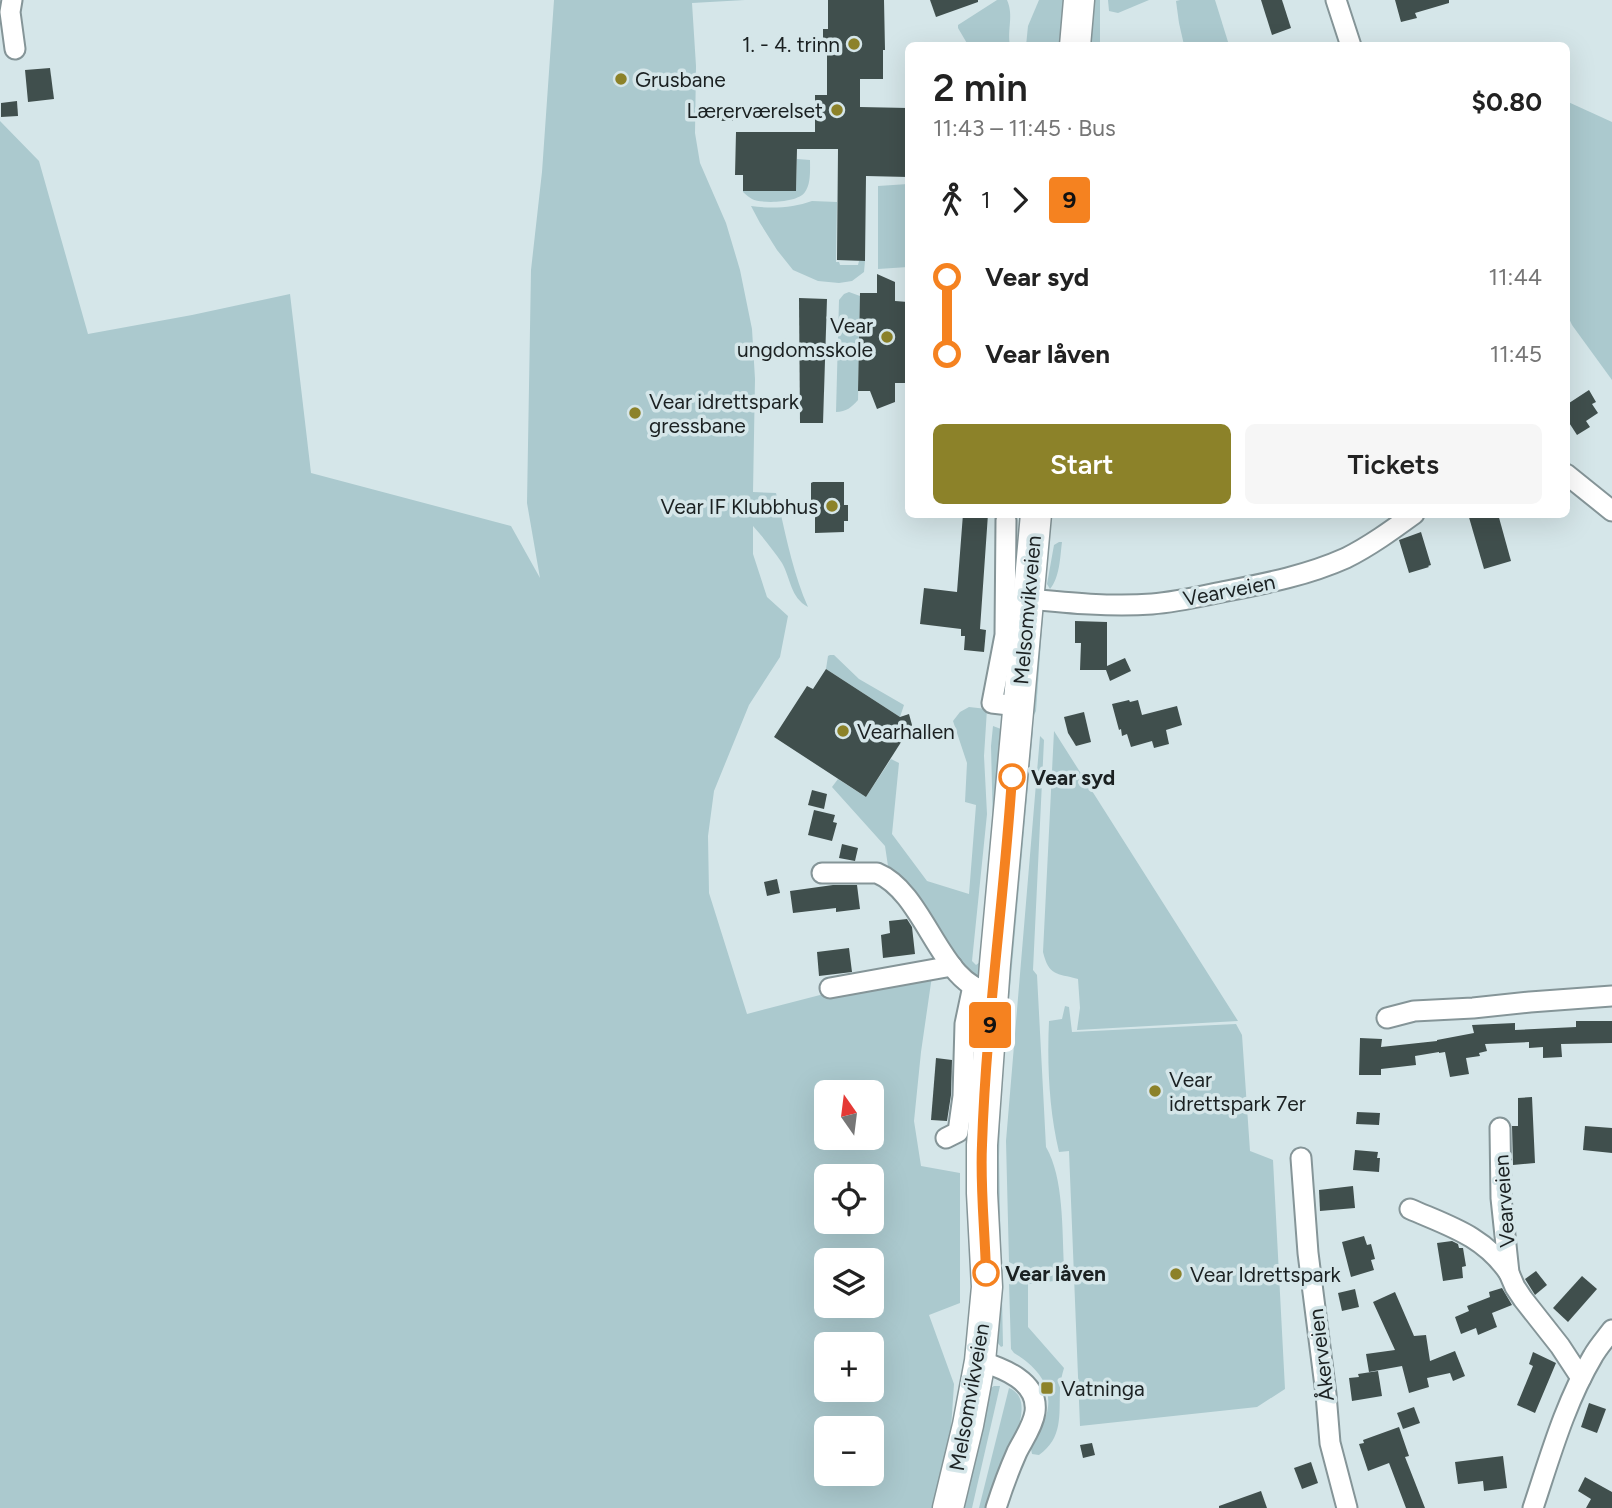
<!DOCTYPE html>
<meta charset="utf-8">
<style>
body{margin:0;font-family:Figtree,sans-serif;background:#f6f6f6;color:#222;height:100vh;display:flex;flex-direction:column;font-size:26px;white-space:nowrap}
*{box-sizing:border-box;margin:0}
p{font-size:23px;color:#767676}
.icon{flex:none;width:38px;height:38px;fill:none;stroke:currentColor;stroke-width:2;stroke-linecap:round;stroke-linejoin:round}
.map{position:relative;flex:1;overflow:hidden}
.details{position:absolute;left:905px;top:42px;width:665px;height:476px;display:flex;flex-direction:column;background:#fff;border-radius:10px;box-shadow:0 7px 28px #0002}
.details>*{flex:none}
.badge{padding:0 14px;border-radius:5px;font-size:24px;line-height:46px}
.needle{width:46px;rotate:346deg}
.tools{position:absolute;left:814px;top:1080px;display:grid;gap:14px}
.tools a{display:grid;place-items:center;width:70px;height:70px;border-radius:10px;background:#fff;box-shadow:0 7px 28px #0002;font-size:35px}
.map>.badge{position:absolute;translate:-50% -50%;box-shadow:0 0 0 4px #fff}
.legs{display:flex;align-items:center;gap:10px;height:77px;padding:0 28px;font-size:23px}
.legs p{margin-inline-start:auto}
.overview{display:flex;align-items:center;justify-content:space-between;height:119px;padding:0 28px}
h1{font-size:38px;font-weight:600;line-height:52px}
.primary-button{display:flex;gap:14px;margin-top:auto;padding:14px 28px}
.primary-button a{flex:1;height:80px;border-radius:10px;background:#8c8229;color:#fff;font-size:28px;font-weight:600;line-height:80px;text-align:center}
.primary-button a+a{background:#f6f6f6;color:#222}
ul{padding:0 28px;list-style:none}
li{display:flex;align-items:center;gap:24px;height:77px;font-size:26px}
li i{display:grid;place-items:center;width:10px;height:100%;margin:0 9px;background:currentColor}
li i::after{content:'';width:18px;height:18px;margin:-9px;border:5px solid;border-radius:50%;background:#fff}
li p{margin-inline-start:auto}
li:first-child i{background:linear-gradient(#0000 50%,currentColor 0)}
li:last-child i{background:linear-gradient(currentColor 50%,#0000 0)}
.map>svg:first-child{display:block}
.green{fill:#abc9ce;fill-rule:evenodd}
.building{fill:#404f4d}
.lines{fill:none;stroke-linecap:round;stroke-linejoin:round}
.street-casing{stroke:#859598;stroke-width:23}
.primary-casing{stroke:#859598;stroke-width:33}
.street{stroke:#fff;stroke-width:19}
.primary{stroke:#fff;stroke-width:30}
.line-1-casing{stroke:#fff;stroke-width:16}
.line-1{stroke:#f58220;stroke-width:10}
.poi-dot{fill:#8c8229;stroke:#d5e6e9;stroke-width:2.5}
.stop-1-dot{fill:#fff;stroke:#f58220;stroke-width:3.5}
.labels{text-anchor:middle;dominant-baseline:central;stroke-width:7;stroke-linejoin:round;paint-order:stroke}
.poi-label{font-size:21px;fill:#1b2122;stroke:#d5e6e9;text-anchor:start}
.street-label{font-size:21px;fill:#1b2122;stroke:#d5e6e9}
.stop-label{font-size:21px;font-weight:bold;fill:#1b2122;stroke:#d5e6e9;text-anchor:start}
</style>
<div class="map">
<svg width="1612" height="1508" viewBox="0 0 1612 1508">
<rect width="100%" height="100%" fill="#d5e6e9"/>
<!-- green -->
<g class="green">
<path d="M554,0H745L692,3L696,66L695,133L700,163L726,223L740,270L752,329L755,379L753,492L776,493C785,531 792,571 808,607C790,597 791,579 782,563C774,551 763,537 753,526V554L767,597L788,616L780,657L749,705L714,791L708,836L709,893L747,1014L851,987L932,976L921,1052L914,1121L921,1166L960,1173V1303L929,1315L954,1384L950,1444L933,1508H0V121L39,161L88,334L192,315L290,294L311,473L511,526L540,578L527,503L531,270L542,172ZM826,1092H872V1138H826ZM826,1176H872V1222H826ZM826,1260H872V1306H826ZM826,1344H872V1390H826ZM826,1428H872V1474H826Z"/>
<path d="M997,0H1007C1014,16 1007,29 1010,45H968L958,28V25Z"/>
<path d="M1039,0H1070L1066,45L1026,46L1028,26Z"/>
<path d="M1088,0H1100V45L1084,46Z"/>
<path d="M1108,0H1149L1118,13L1109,11Z"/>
<path d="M1180,0H1215L1229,45H1184L1179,23L1176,1Z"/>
<path d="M1566,101L1612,122V380L1572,325L1566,312Z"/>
<path d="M797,159L810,160C810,170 811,184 805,192C798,203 762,204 752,199C749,197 746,195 743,192V191H796Z"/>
<path d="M908,184V267L878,269V186Z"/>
<path d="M812,201L837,202L836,262H839L840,265H858L859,261H865L864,272L852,281L839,283L818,281L793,270L777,250L760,223L751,206C771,209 793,208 812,201Z"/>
<path d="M849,292L860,296L858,400C852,407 846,412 836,412L839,300L844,294Z"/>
<path d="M1059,542H1062C1060,557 1060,577 1050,589L1047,584L1054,545Z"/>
<path d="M1043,614L1036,711L1034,715L1028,718L1041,615Z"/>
<path d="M830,655H834L859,679L904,705L900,717L826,669L828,656Z"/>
<path d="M969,707L987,709L984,756L987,814L972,961L976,965L980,962L993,828L991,746L993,726L1001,729C997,753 997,776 1000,801L985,978L972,980L948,950L888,866L885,846L832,787L838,779L866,797L891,759L899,763L892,834L927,881L969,894L976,805L965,802L967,763L953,721L960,712Z"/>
<path d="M1030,729L1033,730L1001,1089L999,1157L1001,1263L992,1218L991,1143Z"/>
<path d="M1054,731L1238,1021L1077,1030L1080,1008L1078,979C1056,973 1049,976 1043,952Z"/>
<path d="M1040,736L1044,740L1033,970L1037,975L1046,1147C1064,1178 1062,1230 1064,1266L1054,1267V1281L1028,1284V1327L1064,1368C1062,1375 1060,1382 1060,1390C1059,1415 1063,1438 1039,1455L1032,1454L1031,1449C1036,1437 1047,1419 1048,1407C1051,1382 1034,1365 1014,1353L1011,1349L1009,1283C1017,1278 1019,1276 1017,1266L1009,1262L1006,1141Z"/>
<path d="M1065,1006L1069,1007L1072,1032L1236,1024L1242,1035L1250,1151L1273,1160L1285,1389L1257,1407L1080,1426L1069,1151L1059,1152C1049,1110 1047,1064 1049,1021L1062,1019Z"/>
<path d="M1002,1298L1003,1346L1001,1347C988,1333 998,1314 1002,1298Z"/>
<path d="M994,1386H1000L972,1508H956L988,1389Z"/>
<path d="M1009,1388C1041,1401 1003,1461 995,1482C992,1490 990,1499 987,1508H979Z"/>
</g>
<!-- building -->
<g class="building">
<path d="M828,0H884L885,50H883V79H860V107L908,108V177L866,176L865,261L837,260L838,149H797L796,191H743V175H735L736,132H815V95H827V50H823V29H828Z"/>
<path d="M930,0H978V2L936,17Z"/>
<path d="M1261,0H1282L1291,28L1272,35Z"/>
<path d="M1395,0H1449V3L1415,13L1417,18L1401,22Z"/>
<path d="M50,68L54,99L28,102L25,70Z"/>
<path d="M17,101L18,116L1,117V103Z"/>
<path d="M718,106H733V121H717Z"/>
<path d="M877,274L895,282V301L908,302V383H895V402L877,409L870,391H858L860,293H877Z"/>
<path d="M799,298L827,299L823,423H800Z"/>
<path d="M1589,390L1596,402L1592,404L1598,413L1586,421L1590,427L1577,435L1566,418V405Z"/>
<path d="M813,482H844V505H848V521H844V532L815,533V503H811V483Z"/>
<path d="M963,514H988L980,629L986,630L984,652L964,650L965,636H961V629L920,624L924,588L957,592Z"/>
<path d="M1468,514H1498L1511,561L1484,569Z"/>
<path d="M1421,532L1431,565L1428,566L1429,567L1409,573L1399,540Z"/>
<path d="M1075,621L1107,622V666L1125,658L1131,671L1110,681L1106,670H1080L1081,643H1075Z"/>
<path d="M826,669L900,717L909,714L912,725L866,797L774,737L807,686L813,689Z"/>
<path d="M1129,700L1130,702L1138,700L1142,715L1177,706L1182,725L1166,730L1169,744L1154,748L1152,741L1131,747L1127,734L1122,736L1121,729L1119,730L1112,704Z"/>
<path d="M1084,712L1091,742L1076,746L1068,733L1064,717Z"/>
<path d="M812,790L827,794L824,809L808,805Z"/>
<path d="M814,810L835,815L833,822L837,823L832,841L808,835Z"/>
<path d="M842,844L858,848L855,861L839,858Z"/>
<path d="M777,879L780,893L767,896L764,882Z"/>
<path d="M833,885H857L860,909L836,912V908L793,913L790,891Z"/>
<path d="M907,919L912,927L915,954L883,958L881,935L890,933L889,921Z"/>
<path d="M849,948L852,972L819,976L817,952Z"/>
<path d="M1576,1021H1612V1043L1561,1044L1562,1057L1543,1058V1047L1529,1048V1042L1485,1044L1487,1051L1479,1053L1480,1056L1466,1058L1469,1074L1450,1077L1445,1052L1439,1053V1052L1415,1056L1416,1065L1381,1069V1075H1359L1360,1038L1382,1039L1381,1047L1437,1041V1040L1474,1033L1472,1025L1515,1023V1030L1576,1027Z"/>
<path d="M936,1058L952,1060L951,1095L947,1121L931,1120Z"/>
<path d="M1532,1097L1535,1163L1513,1165L1512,1126H1518V1098Z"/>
<path d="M1357,1112L1380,1113L1379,1125L1356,1124Z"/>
<path d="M1585,1126L1612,1128V1153L1583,1150Z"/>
<path d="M1355,1150L1378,1152L1377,1158H1380L1379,1172L1353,1170Z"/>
<path d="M1353,1186L1355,1208L1320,1211L1319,1190Z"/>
<path d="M1364,1236L1367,1245L1371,1244L1375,1259L1371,1260L1374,1270L1351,1277L1342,1242Z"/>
<path d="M1452,1241L1458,1244L1459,1248H1463L1466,1266L1462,1267L1463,1278L1443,1281L1437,1243Z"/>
<path d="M1536,1271L1547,1285L1535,1295L1525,1279Z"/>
<path d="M1582,1276L1597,1289L1568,1322L1553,1308Z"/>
<path d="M1502,1288L1512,1305L1492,1313L1497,1327L1478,1335L1476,1328L1461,1334L1455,1317L1469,1311L1467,1306L1490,1297L1489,1292Z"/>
<path d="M1355,1289L1359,1307L1342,1311L1338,1293Z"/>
<path d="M1395,1292L1414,1336L1426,1335L1430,1361L1455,1351L1465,1376L1453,1381L1450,1373L1427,1378L1429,1387L1409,1393L1402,1366L1369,1372L1366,1354L1395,1350L1373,1302Z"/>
<path d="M1533,1352L1556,1363L1535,1413L1517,1405L1533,1366L1529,1364Z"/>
<path d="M1378,1371L1382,1396L1352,1401L1349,1378L1359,1377L1358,1374Z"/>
<path d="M1589,1403L1606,1409L1597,1433L1581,1427Z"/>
<path d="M1414,1407L1420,1423L1403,1429L1397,1413Z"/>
<path d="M1399,1427L1409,1456L1405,1457L1425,1508H1406L1389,1463L1368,1471L1359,1444L1364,1443L1363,1440Z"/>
<path d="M1092,1443L1095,1455L1083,1458L1080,1445Z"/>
<path d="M1503,1456L1507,1488L1484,1491L1483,1481L1458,1484L1455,1462Z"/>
<path d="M1311,1462L1318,1483L1302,1489L1294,1468Z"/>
<path d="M1585,1477L1612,1492V1508H1586L1591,1499L1578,1491Z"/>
<path d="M1261,1491L1267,1508H1219V1506Z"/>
</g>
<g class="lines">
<defs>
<g id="street">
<path d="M12,0L10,12L15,49"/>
<path d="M1336,0L1351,46"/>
<path d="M1566,474L1612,511"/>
<path d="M1006,520L1005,635L992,703L1018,706"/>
<path d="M1029,599C1069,603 1111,607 1152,604C1177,602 1202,596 1227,591C1268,583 1308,575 1346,558C1370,546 1392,530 1414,514"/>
<path d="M822,873H877C926,893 941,989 992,992"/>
<path d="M830,988L952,966"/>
<path d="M1387,1018L1414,1011L1473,1008L1530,1002L1612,996"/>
<path d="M1500,1128L1501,1198L1509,1273L1515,1287L1523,1299L1560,1346L1581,1378"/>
<path d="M946,1138L958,1132L963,1096L965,1024L973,986"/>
<path d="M1301,1158L1308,1253L1326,1394L1330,1443L1347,1508"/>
<path d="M1410,1209C1449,1226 1484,1236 1509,1273"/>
<path d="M980,1361C1002,1368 1039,1381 1035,1412C1033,1426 1023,1440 1017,1452C1009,1470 1002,1489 996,1508"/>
<path d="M1533,1508C1550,1457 1565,1403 1593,1356C1598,1347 1606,1338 1612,1330"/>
</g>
<g id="primary">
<path d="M1075,46L1079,0"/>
<path d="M948,1508L968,1425L980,1361L987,1287L982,1193V1145L995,964L1036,514"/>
</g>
</defs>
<!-- street casing -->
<use href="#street" class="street-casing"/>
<!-- primary casing -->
<use href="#primary" class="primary-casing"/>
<!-- street -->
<use href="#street" class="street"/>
<!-- primary -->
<use href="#primary" class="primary"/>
</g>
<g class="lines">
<defs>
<path id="line-1" d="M986,1273C985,1230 980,1188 982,1145C986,1022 1004,900 1012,777"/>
</defs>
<!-- line-1 casing -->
<use href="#line-1" class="line-1-casing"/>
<!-- line-1 -->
<use href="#line-1" class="line-1"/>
</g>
<!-- markers -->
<g class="poi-dot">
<circle cx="854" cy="44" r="7"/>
<circle cx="621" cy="79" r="7"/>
<circle cx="837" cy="110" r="7"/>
<circle cx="887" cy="337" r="7"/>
<circle cx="635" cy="413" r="7"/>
<circle cx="832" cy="506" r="7"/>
<circle cx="843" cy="731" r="7"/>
<circle cx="1155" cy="1091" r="7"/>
<circle cx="1176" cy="1274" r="7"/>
<rect x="1040" y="1381" width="14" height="14" rx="3.5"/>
</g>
<g class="stop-1-dot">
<circle cx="1012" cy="777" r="12"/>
<circle cx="986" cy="1273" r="12"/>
</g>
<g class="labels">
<!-- poi labels -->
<g class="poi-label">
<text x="840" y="44" text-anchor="end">1. - 4. trinn</text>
<text x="635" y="79">Grusbane</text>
<text x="823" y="110" text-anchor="end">Lærerværelset</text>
<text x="873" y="325" text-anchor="end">Vear<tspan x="873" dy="24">ungdomsskole</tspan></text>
<text x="649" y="401">Vear idrettspark<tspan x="649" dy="24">gressbane</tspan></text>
<text x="818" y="506" text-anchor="end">Vear IF Klubbhus</text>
<text x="857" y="731">Vearhallen</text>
<text x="1169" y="1079">Vear<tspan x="1169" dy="24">idrettspark 7er</tspan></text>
<text x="1190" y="1274">Vear Idrettspark</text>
<text x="1061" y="1388">Vatninga</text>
</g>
<!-- street labels -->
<g class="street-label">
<text transform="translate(1229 590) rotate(-11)">Vearveien</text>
<text transform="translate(1027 610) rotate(-85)">Melsomvikveien</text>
<text transform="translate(1504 1201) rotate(-94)">Vearveien</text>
<text transform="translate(1321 1355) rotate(-97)">Åkerveien</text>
<text transform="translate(969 1397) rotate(-80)">Melsomvikveien</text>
</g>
<!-- stop labels -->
<g class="stop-label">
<text x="1031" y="777">Vear syd</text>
<text x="1005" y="1273">Vear låven</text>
</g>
</g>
</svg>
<div class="tools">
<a><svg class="needle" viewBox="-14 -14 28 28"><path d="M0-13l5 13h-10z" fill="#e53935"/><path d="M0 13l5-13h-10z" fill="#767676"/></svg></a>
<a><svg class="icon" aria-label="locate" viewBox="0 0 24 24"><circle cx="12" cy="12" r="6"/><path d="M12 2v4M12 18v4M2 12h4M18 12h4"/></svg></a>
<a><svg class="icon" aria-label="layers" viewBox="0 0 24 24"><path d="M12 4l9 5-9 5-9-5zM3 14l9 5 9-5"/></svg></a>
<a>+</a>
<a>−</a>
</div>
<b class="badge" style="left:990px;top:1025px;background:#f58220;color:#111">9</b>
<section class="details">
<div class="overview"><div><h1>2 min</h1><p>11:43 – 11:45 · Bus</p></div><b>$0.80</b></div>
<div class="legs"><svg class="icon" aria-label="walk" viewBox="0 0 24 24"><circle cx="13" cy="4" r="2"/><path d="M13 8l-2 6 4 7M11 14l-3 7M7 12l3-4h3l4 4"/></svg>1<svg class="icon" aria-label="forward" viewBox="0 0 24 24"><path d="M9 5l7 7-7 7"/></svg><b class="badge" style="background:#f58220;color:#111">9</b></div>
<ul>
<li><i style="color:#f58220"></i><b>Vear syd</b><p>11:44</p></li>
<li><i style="color:#f58220"></i><b>Vear låven</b><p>11:45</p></li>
</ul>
<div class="primary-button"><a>Start</a><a>Tickets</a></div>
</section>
</div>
